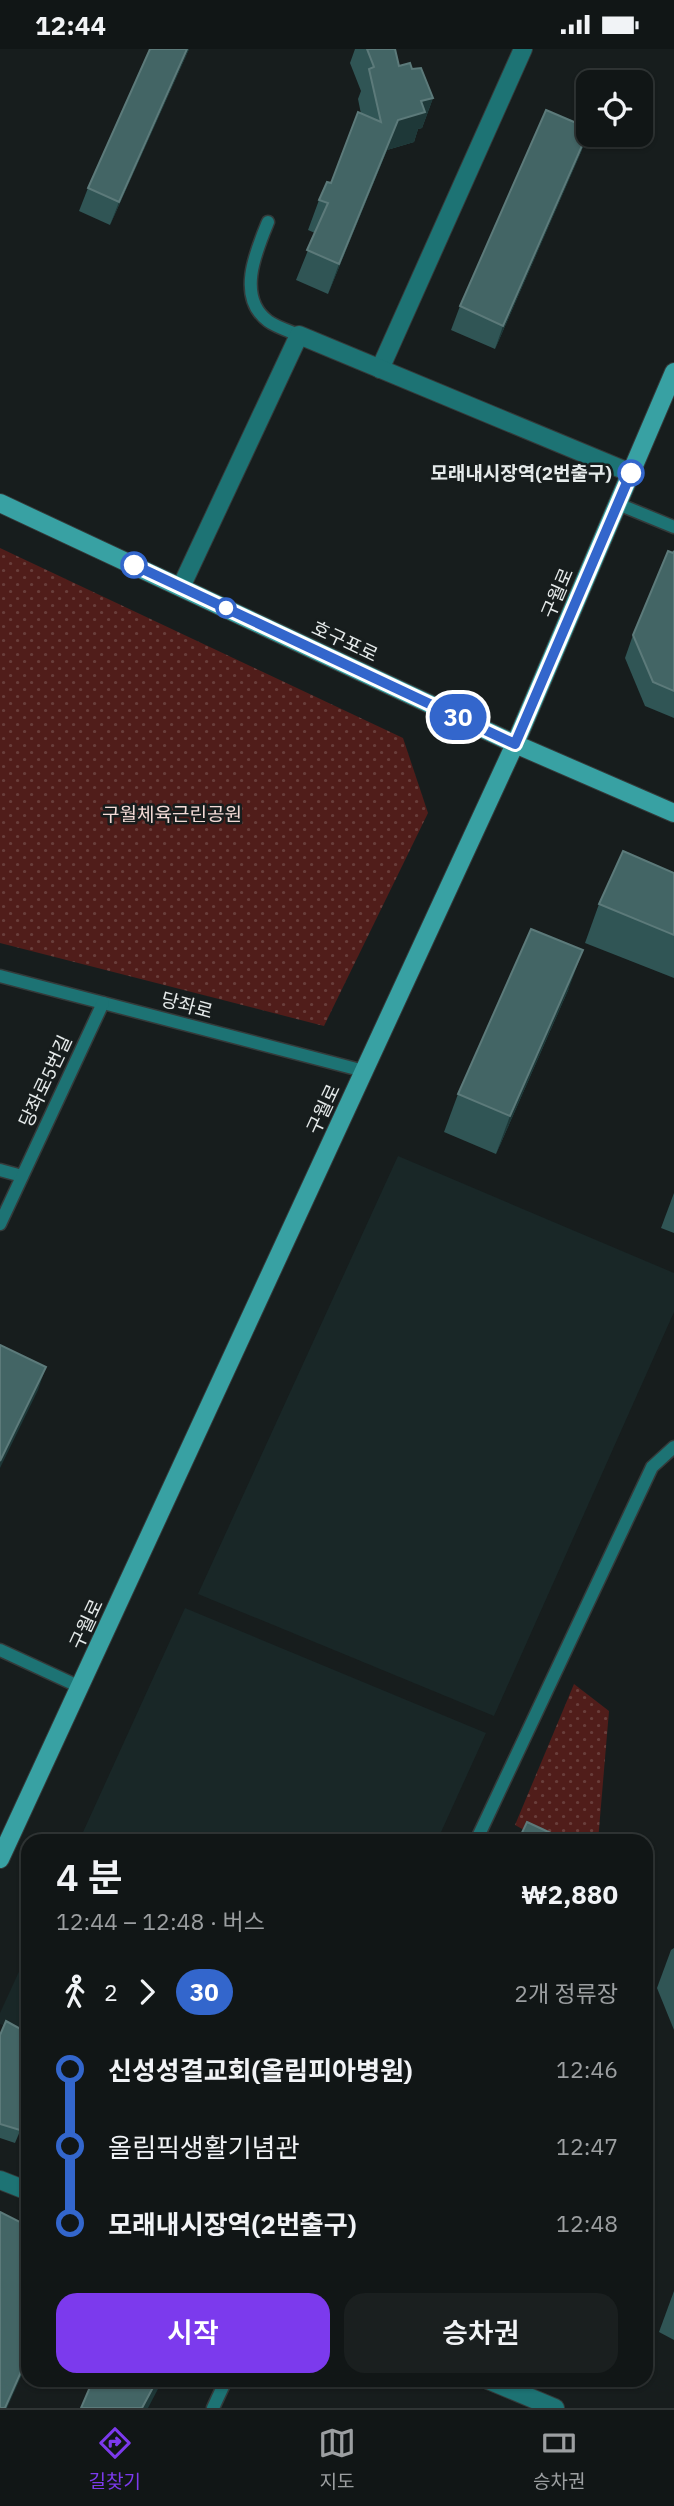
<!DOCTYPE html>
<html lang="ko">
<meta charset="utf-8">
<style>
body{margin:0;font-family:"IBM Plex Sans","Noto Sans KR",sans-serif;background:#1a1f1f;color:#f1f3f6;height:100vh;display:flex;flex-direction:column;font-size:26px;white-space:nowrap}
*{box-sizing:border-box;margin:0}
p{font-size:23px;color:#9c9fa1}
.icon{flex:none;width:38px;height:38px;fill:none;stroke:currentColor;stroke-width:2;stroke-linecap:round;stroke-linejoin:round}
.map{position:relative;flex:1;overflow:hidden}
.panel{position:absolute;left:21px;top:1785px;width:632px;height:553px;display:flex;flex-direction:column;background:#111616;border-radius:21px;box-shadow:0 2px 5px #0004,0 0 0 2px #303535}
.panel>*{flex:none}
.badge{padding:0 14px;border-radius:23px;font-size:24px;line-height:46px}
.buttons{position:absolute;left:576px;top:21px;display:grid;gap:14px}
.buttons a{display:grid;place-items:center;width:77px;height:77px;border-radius:14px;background:#111616;box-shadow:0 2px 5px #0004,0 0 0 2px #303535;font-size:35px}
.map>.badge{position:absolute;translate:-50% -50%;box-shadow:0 0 0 4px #fff}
.legs{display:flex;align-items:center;gap:10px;height:77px;padding:0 35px;font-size:23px}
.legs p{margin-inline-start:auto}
.overview{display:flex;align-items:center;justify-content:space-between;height:119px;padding:0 35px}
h1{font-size:38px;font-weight:600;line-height:52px}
.button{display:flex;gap:14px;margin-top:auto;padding:14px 35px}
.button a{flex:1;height:80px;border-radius:21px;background:#7c3aed;color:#fff;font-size:28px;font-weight:600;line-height:80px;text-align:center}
.button a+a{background:#1a1f1f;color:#f1f3f6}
ul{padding:0 35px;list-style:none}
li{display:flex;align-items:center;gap:24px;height:77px;font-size:26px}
li i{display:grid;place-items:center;width:10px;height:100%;margin:0 9px;background:currentColor}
li i::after{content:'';width:18px;height:18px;margin:-9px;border:5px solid;border-radius:50%;background:#111616}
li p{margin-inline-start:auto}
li:first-child i{background:linear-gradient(#0000 50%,currentColor 0)}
li:last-child i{background:linear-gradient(currentColor 50%,#0000 0)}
.status{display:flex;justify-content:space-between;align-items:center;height:49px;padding:0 35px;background:#111616;direction:ltr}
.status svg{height:19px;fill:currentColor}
.tab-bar{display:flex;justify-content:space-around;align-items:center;height:98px;border-top:2px solid #303535;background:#111616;font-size:19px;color:#9c9fa1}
.tab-bar a{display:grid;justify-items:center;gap:4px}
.tab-bar .current{color:#7c3aed}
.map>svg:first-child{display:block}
.built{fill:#192727}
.park{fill:url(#park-dots)}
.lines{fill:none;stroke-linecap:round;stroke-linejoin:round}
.service-casing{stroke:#343a3a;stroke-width:15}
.minor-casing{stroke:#343a3a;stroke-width:20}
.tertiary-casing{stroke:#343a3a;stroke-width:20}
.secondary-casing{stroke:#343a3a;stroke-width:20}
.service{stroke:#1d7374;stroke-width:12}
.minor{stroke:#1d7374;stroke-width:18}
.tertiary{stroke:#1d7374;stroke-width:18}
.secondary{stroke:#38a1a3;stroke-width:18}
.wall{fill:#305555}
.shaded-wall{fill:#1e3838}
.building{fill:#436565;stroke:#5c7a7a;stroke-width:2}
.line-1-casing{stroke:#fff;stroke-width:16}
.line-1{stroke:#36c;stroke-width:10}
.stop-1-dot{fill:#fff;stroke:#36c;stroke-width:3.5}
.labels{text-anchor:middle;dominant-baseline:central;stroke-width:5;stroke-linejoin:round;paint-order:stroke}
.stop-label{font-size:19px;font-weight:bold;fill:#e5eaea;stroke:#171d1d;text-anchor:end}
.street-label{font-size:19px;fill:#e5eaea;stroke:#171d1d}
.park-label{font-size:19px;fill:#f3dad6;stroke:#171d1d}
</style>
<div class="status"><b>12:44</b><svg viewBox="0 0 49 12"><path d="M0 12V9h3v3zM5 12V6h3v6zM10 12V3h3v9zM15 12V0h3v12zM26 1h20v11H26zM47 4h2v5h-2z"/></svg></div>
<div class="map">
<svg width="674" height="2359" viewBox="0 0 674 2359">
<defs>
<pattern id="park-dots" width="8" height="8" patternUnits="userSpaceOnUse" patternTransform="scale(1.75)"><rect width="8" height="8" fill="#501d1a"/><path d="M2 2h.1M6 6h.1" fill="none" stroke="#693e3b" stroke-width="1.8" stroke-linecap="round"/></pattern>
</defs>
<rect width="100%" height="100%" fill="#171d1d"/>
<!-- built -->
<g class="built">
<path d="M398,1107L674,1224V1263L494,1667L198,1545Z"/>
<path d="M185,1559L486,1684L437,1792H79Z"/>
<path d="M28,1903V1988L0,1975V1964Z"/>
</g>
<!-- park -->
<g class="park">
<path d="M0,499L403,689L428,764L324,977L0,894Z"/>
<path d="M574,1635L609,1662L598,1792H544L515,1776Z"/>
</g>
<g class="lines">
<defs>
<g id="service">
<path d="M268,173C256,202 236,248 268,272C276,278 289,282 299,286"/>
<path d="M618,455L674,478"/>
<path d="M0,927L364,1022"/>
<path d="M0,1121L22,1127"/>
<path d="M0,1175L103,954"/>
<path d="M0,1601L80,1638"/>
<path d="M476,1792L652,1418L674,1398"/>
<path d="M213,2359L226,2331"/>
</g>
<g id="minor">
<path d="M380,320L523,0"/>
<path d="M181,538L299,286L631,424"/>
</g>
<g id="tertiary">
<path d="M0,2131L28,2142"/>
<path d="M488,2331L555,2359"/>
</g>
<g id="secondary">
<path d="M0,454L515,695L674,764"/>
<path d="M0,1810L515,695L674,323"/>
</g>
</defs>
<!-- service casing -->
<use href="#service" class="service-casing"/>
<!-- minor casing -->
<use href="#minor" class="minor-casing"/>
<!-- tertiary casing -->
<use href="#tertiary" class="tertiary-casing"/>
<!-- secondary casing -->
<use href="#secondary" class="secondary-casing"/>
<!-- service -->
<use href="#service" class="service"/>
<!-- minor -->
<use href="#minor" class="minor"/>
<!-- tertiary -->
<use href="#tertiary" class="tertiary"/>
<!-- secondary -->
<use href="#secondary" class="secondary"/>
</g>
<!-- wall -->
<g class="wall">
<path d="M150,0H189L110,176L79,162L88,139Z"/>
<path d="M355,0H395L399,17L412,20L433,49L422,79L418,80L414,93L387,101L328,245L296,231L315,184L308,181L319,151L331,134L361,65L358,50L361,42L350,14Z"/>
<path d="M588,84L581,103L495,300L451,281L460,257Z"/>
<path d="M674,502V669L645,657L625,609L633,586Z"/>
<path d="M674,824V929L585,894L599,855Z"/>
<path d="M569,939L496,1105L444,1083L458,1045Z"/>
<path d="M674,1144V1184L661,1179Z"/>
<path d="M674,1899V1981L657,1939L671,1901Z"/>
<path d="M28,1984V2063L15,2094L0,2089V1986Z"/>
<path d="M674,2242V2291L659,2283Z"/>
</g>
<!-- shaded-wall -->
<g class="shaded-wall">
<path d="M187,0H189L110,176L119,153Z"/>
<path d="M433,49L422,79L418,80L414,93L387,101L328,245L339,215L398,71L421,52Z"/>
<path d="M588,83L581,103L495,300L503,277Z"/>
<path d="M583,901L569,939L496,1105L510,1067Z"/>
<path d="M46,1318L38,1341L0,1419V1413Z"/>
<path d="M28,2307V2312L7,2359H5Z"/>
<path d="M157,2331H174L159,2338L148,2359H142Z"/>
</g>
<!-- building -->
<g class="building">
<path d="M150,0H187L119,153L88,139Z"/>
<path d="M367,0H395L399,17L410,14L412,20L421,19L433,49L421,52L425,63L398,71L339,215L307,201L328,154L319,151L327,133L331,134L358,63L381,73L369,20L374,18Z"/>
<path d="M546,61L588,79V83L503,277L460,257Z"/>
<path d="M668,502L673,504L674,502V642L653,633L633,586Z"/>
<path d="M623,802L674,824V886L599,855Z"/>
<path d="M531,880L583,901L510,1067L458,1045Z"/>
<path d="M0,1296L46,1318L0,1412Z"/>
<path d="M527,1773L568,1792H518Z"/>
<path d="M6,1972L28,1984V2062L20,2081L0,2075V1986Z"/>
<path d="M0,2163L28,2177V2307L5,2359H0Z"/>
<path d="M93,2331H157L142,2359H81Z"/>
</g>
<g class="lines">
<defs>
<path id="line-1" d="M134,516L515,695L631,424"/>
</defs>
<!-- line-1 casing -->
<use href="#line-1" class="line-1-casing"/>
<!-- line-1 -->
<use href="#line-1" class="line-1"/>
</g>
<!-- markers -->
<g class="stop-1-dot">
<circle cx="631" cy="424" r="12"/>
<circle cx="134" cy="516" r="12"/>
<circle cx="226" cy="559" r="9"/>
</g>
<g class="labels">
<!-- stop labels -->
<g class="stop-label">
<text x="612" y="424">모래내시장역(2번출구)</text>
</g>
<!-- street labels -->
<g class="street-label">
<text transform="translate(557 544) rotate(-67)">구월로</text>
<text transform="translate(345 592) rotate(25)">호구포로</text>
<text transform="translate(187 956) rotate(15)">당좌로</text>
<text transform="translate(45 1032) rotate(-65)">당좌로5번길</text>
<text transform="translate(323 1060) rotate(-65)">구월로</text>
<text transform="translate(86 1575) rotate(-65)">구월로</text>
</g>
<!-- park labels -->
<g class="park-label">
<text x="172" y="765">구월체육근린공원</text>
</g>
</g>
</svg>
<div class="buttons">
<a><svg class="icon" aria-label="locate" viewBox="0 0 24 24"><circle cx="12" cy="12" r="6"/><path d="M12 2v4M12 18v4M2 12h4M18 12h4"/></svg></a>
</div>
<b class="badge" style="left:458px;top:668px;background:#36c;color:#fff">30</b>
<section class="panel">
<div class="overview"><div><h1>4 분</h1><p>12:44 – 12:48 · 버스</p></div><b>₩2,880</b></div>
<div class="legs"><svg class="icon" aria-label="walk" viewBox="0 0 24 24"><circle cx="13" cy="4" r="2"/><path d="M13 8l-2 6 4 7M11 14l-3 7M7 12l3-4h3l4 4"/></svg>2<svg class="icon" aria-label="forward" viewBox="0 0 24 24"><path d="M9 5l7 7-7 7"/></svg><b class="badge" style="background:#36c;color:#fff">30</b><p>2개 정류장</p></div>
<ul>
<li><i style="color:#36c"></i><b>신성성결교회(올림피아병원)</b><p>12:46</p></li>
<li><i style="color:#36c"></i><span>올림픽생활기념관</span><p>12:47</p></li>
<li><i style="color:#36c"></i><b>모래내시장역(2번출구)</b><p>12:48</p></li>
</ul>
<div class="button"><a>시작</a><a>승차권</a></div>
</section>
</div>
<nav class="tab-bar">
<a class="current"><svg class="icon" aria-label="directions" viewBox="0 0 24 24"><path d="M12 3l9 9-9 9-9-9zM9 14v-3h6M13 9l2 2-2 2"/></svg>길찾기</a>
<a><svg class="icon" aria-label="map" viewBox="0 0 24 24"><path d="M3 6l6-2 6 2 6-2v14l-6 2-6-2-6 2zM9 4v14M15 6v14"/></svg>지도</a>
<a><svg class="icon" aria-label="tickets" viewBox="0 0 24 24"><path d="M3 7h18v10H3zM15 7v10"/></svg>승차권</a>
</nav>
